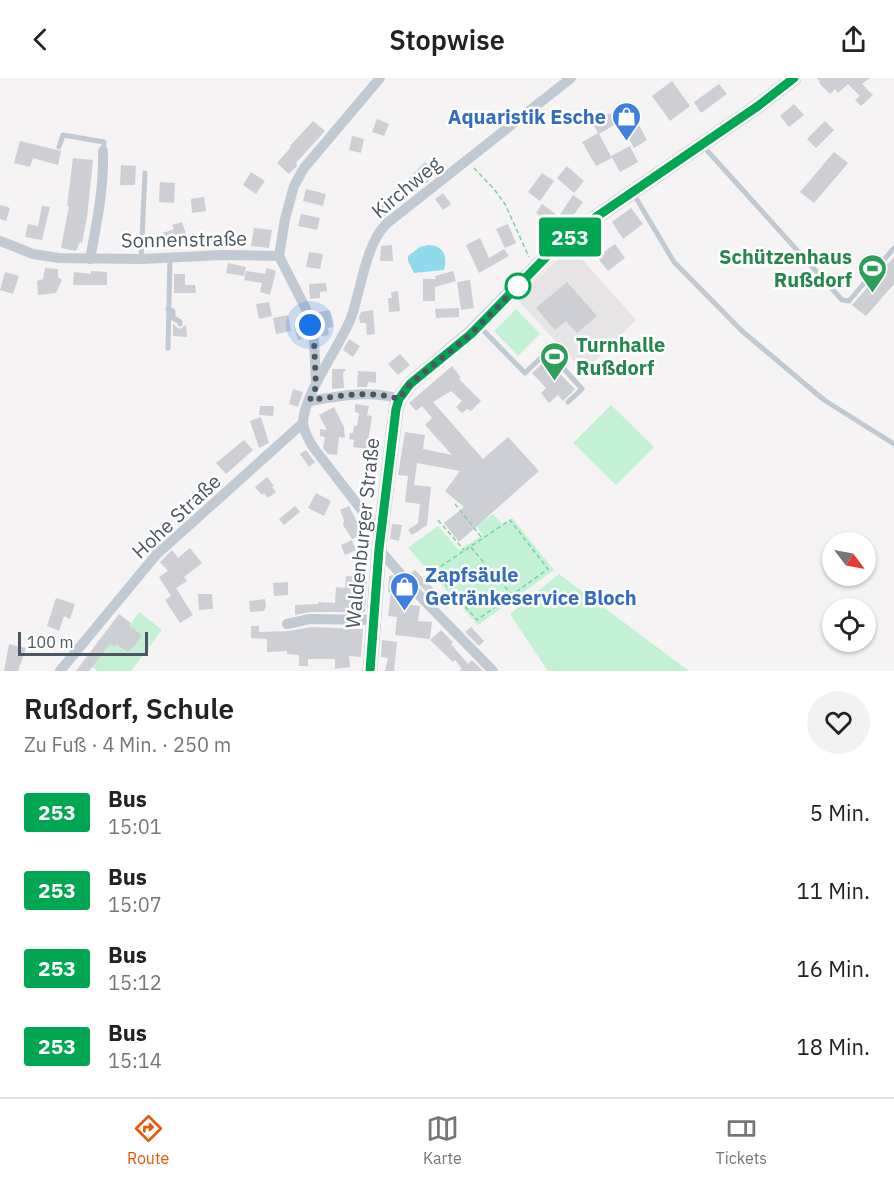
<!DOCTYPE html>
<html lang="de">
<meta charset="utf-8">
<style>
body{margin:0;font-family:"IBM Plex Sans",sans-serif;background:#f2f2f2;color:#222;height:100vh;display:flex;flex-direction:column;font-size:22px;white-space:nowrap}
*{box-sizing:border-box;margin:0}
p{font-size:20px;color:#767676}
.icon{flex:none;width:33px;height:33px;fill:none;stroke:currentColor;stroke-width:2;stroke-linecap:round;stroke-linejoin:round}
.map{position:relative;height:593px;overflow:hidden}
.sheet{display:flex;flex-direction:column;background:#fff;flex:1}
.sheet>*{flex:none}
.badge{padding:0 12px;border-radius:4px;font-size:21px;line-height:39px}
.needle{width:39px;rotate:122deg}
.fabs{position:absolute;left:822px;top:454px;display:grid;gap:12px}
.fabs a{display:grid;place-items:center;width:54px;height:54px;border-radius:50%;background:#fff;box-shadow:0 2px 4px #0004;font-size:30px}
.scale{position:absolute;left:18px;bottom:15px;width:130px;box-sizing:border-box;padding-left:6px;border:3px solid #4a5661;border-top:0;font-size:16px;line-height:21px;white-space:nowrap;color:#4a5661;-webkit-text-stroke:4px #fff;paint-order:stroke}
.you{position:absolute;width:30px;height:30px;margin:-15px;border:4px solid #fff;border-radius:50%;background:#1a73e8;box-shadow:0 0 0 9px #1a73e833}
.map>.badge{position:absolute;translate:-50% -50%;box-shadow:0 0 0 3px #fff}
.round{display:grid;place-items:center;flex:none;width:63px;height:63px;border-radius:32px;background:#f2f2f2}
.summary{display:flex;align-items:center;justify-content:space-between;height:102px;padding:0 24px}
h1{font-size:28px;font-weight:600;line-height:45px}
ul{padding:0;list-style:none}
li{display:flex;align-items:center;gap:18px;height:78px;padding:0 24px}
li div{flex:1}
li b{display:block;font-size:22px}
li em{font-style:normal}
li .badge{min-width:66px;font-weight:700;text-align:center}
header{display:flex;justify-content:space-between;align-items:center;height:78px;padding:0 24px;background:#fff;font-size:27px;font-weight:600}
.dock{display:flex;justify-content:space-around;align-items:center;height:84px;border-top:2px solid #e0e0e0;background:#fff;font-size:16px;color:#767676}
.dock a{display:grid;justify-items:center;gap:3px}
.dock .current{color:#ea580c}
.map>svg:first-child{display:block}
.education{fill:#e6e4e5}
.green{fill:#c3f1d5}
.water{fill:#90daee}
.building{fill:#cdcfd5}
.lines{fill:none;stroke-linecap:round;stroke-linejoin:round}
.path{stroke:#7ad0a6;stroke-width:1.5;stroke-dasharray:4.5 3;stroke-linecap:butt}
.service{stroke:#c1cad2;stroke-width:5}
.minor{stroke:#c1cad2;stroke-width:10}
.secondary{stroke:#c1cbd6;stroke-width:15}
.line-casing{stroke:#fff;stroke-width:14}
.line{stroke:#00a651;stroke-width:9}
.walk{stroke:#4a5661;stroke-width:6;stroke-dasharray:0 10.8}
.stop-dot{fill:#fff;stroke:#00a651;stroke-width:3}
.labels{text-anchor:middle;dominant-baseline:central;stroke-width:5;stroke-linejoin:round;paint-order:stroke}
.shop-label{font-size:20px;font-weight:bold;fill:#366cbe;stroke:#fff;text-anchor:end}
.street-label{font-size:20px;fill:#4a5661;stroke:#fff}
.leisure-label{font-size:20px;font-weight:bold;fill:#27864d;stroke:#fff;text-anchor:end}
</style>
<header><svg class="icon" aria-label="back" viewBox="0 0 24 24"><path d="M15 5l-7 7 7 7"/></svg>Stopwise<svg class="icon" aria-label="share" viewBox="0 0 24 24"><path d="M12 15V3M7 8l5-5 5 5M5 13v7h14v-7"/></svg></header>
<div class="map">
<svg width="894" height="593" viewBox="0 0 894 593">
<rect width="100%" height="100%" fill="#f5f3f3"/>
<!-- education -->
<path class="education" d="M571,169L636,242L584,294L516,220Z"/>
<!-- green -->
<g class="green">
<path d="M516,231L540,256L518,278L494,253Z"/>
<path d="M611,327L654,369L616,407L573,365Z"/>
<path d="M493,436L503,447L512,440L554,492L478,547L408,470L438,448L459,472L483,457L476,448Z"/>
<path d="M559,496L689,593H548L510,536Z"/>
<path d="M139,534L162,552L131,593H98L92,589L110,566L115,569Z"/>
</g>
<!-- water -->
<path class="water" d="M428,167C443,167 448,178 444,192L414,195L408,183V178L420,169Z"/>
<!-- building -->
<g class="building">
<path d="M817,0H870L862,6L873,17L861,28L855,22L860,18L848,6L838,15L835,11L830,16L819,5L820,4Z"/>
<path d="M672,3L690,28L670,43L652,18Z"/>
<path d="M719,6L727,16L701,35L694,24Z"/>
<path d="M794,26L804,37L789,49L780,38Z"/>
<path d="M498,33L504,40L495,49L488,41Z"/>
<path d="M610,35L616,46L599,56L612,80L596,88L582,64L598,55L592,44Z"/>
<path d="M634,38L647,62L634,70L620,45Z"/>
<path d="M377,41L389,46L384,58L372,54Z"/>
<path d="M313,43L325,53L296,85L297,88L289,96L277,85L291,69L290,68Z"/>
<path d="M825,43L834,52L816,70L807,61Z"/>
<path d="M352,58L364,61L361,75L349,72Z"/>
<path d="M20,63L61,73L58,87L33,80L30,89L14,85Z"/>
<path d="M630,68L638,84L620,94L611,78Z"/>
<path d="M834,74L848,85L814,125L800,114Z"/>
<path d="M73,80L93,82L87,139L82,165L80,164L76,173L61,170L69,128H67Z"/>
<path d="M425,84L437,96L424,107L420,103L408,115L401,108Z"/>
<path d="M121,87L136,88L135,107H120Z"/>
<path d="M567,88L584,103L574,115L557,100Z"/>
<path d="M251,94L265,103L256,116L243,107Z"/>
<path d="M542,95L554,103L540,123L528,114Z"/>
<path d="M160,104L175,105L174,125L159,124Z"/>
<path d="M306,111L326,116L323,128L303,123Z"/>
<path d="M443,115L451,126L443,132L435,121Z"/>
<path d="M573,117L583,124L568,145L559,138Z"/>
<path d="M204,119L206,133L192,135L191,121Z"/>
<path d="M379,120L389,124L387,128L393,131L385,138L373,132Z"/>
<path d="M542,126L557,137L550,146L536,135Z"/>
<path d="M0,127L10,130L6,143L0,141Z"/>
<path d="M42,128L50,129L42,162L25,159L28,146L38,148Z"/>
<path d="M631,130L643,146L623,161L612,144Z"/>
<path d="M301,136L320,140L317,152L298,148Z"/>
<path d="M182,144L187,159L167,167L163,155L174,151L172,147Z"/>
<path d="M508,146L516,165L505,170L496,151Z"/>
<path d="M254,150L272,152L269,170L251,168Z"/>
<path d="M480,160L489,180L504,171L509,178L479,195L466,167Z"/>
<path d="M615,166L625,180L608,193L597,179Z"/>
<path d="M392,167L393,183H380L381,168Z"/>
<path d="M309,174L323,176L320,191L306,189Z"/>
<path d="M894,179V206L866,238L852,227Z"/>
<path d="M228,185L246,189L244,198L226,195Z"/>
<path d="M45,190L58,191V199L62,202L56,215L38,217L37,203L43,201Z"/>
<path d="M267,190L276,193L270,217L260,214L262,205L244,202L246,193L265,196Z"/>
<path d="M91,193L107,194V207H73L74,194L91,196Z"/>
<path d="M453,193L456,203L435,209V223H423V201H436L435,198Z"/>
<path d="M5,194L19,198L13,216L0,212Z"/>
<path d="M174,196H185V207H195L196,215H174Z"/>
<path d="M470,202L474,230L461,232L457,204Z"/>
<path d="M567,204L597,238L577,255L566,243L555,252L536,230Z"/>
<path d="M326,205L327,213L320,214V220L310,221L309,206Z"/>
<path d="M398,213L400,233L389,234L388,220H392L391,214Z"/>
<path d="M269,224L272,238L259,241L256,226Z"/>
<path d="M459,230V239L436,240L435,231Z"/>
<path d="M330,232L333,249L328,250L329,257L321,258L318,248V242H320L318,234Z"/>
<path d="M373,232L375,256L367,257L366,245H360L359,239L361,234Z"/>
<path d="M288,237L291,253L276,256L273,240Z"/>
<path d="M302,245L306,260L298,262L294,248Z"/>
<path d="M173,246L179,251L186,247L187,259L173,258Z"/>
<path d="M349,261L360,268L353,279L343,272Z"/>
<path d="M400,276L410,287L398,297L388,286Z"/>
<path d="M546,282L575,311L563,323L558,317L549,325L541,315L546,310L532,295Z"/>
<path d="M452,288L461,300L459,301L481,323L471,333L467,331L462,335L456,329L462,323L451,313L433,324L483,381L508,359L539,393L459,464L444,445L464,429L445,413L460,393L417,385L414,407L431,409L427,447L412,457L408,452L418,445L420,426L405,424L408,398L398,397L405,354L425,357L423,371L452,377L425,347L432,340L422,328L416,333L409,325Z"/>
<path d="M332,291H346L343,295L344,310L332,311Z"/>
<path d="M358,293L376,294V305L368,304L367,309H357Z"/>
<path d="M293,311L303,314L298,329L289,326Z"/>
<path d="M355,326L369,328L367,337L372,338L367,371L353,369L354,362L349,361L350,355H353L354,348H357L359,335L355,334Z"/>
<path d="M260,328H274L273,338L259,337Z"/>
<path d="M334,329L344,349L345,360L339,359L337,377L328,376L323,370L325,359L320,358V351L327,352L319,337Z"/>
<path d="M261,339L269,365L259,370L250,343Z"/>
<path d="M244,362L253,372L226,396L216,385Z"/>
<path d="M306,372L315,384L309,389L300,376Z"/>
<path d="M267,399L274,408L272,409L276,414L268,420L264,415L262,417L255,409Z"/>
<path d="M316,415L331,423L324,438L308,430Z"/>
<path d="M295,428L300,434L284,447L279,441Z"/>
<path d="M349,428L363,456L352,461L343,447L344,442L340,432Z"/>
<path d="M392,446L402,447L399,463L390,461Z"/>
<path d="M352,462L356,472L345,477L341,467Z"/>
<path d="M190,470L202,485L184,499L187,503L176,510L193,537L180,545L165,522L171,518L159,499L168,493L160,484L172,472L178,480Z"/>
<path d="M415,492L433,510L427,515L410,496Z"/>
<path d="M392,497L402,509L401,526L420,528L418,543L432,544L430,561L395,557L397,539L388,538L391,515L388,514L389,498Z"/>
<path d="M346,498L367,499L365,534H310L295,537V527L318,526L319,524L335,525L336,509L345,510Z"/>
<path d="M288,504V517L274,518L273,505Z"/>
<path d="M198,516H212L213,531L199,532Z"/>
<path d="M56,520L75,526L70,541L64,538L59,553L47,548Z"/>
<path d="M265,521L266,528L264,533L250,534L249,523Z"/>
<path d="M119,536L131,545L129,548L142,557L136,566L128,574L116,566L115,569L110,566L89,593H76Z"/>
<path d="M251,548H259V554L289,553L311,549L363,551L361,579L349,578L350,589L335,591V581H308V588H299V577L287,576V573L267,574V561L251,560Z"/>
<path d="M471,549L484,563L479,568L465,554Z"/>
<path d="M441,552L453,564L451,566L468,586L472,582L483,593H459L462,591L455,582L453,584L430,562Z"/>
<path d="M382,562L397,564L394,593H385L388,580L381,579Z"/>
<path d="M9,566L26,570L18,593H4Z"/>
</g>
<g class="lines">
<!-- path -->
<g class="path">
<path d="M474,90L494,111L505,126L529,179"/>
<path d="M455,426L482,460"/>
<path d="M438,442L464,472"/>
<path d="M471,469L491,493"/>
<circle cx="493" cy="495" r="3"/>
<path d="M495,497L512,517L477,542L434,493L510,442L548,491L512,517"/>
</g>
<!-- service -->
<g class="service">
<path d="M703,68L842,222L849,223L894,170"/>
<path d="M59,69L63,57L104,64L103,73"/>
<path d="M633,115L674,184L742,253L824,322L894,366"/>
<path d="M141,181L145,95"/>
<path d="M168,231L173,233V240L180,244V246"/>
<path d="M480,249L525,295L548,273L582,311L568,324"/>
<path d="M168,270L170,179"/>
</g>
<!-- minor -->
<g class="minor">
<path d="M0,163L33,176L59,180L141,181L223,177L279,178"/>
<path d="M90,181C97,144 104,110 103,73"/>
<path d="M316,305L314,262L306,231L279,178L285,141L294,108L304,90L380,0"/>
<path d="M310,323C340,318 370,312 399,321"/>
<path d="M381,457L313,369C309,362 303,353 303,344C304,316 340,268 351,240C361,212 365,168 386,146L571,0"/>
<path d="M379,471L415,513L493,593"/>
<path d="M287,546L310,541L374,542"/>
<path d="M60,593L156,477L303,345"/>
</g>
<!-- secondary -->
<path class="secondary" d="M370,593L379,471L396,331L399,321L410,306L470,256L546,179L580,150L758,28L794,0"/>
</g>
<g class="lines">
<defs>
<path id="line" d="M370,593L379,471L396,331L399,321L410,306L471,256L546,179L580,150L758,28L794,0"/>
</defs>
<!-- line casing -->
<use href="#line" class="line-casing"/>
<!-- line -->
<use href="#line" class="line"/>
<!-- walk -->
<path class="walk" d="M310,247L314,262L316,309L310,322C340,318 370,312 399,321L410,306L471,256L518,208"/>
</g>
<!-- icons -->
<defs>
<symbol id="shop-pin" viewBox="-11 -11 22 30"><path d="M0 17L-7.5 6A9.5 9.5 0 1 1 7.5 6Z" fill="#3f7fe0" stroke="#fff"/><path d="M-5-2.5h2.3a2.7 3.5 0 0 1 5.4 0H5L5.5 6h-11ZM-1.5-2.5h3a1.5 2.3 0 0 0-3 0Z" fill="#fff"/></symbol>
<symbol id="stadium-pin" viewBox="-11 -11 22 30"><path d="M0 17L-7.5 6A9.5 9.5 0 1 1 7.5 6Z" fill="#2e9e5b" stroke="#fff"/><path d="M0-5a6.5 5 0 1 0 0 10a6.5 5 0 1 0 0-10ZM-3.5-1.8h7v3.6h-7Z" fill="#fff"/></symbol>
</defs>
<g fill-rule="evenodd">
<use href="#shop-pin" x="610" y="22" width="33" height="45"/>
<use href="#stadium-pin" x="856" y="174" width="33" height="45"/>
<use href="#stadium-pin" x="538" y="262" width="33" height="45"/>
<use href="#shop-pin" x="388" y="492" width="33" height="45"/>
</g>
<!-- markers -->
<circle class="stop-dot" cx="518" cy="208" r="12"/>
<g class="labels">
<!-- shop labels -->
<g class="shop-label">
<text x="606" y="38">Aquaristik Esche</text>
<text x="425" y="496" text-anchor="start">Zapfsäule<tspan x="425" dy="23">Getränkeservice Bloch</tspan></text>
</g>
<!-- street labels -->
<g class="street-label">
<text transform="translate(406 109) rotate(-40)">Kirchweg</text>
<text transform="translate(184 161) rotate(-1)">Sonnenstraße</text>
<text transform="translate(176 438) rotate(-43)">Hohe Straße</text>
<text transform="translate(362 455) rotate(-84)">Waldenburger Straße</text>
</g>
<!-- leisure labels -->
<g class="leisure-label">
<text x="852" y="178">Schützenhaus<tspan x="852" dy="23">Rußdorf</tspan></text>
<text x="576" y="266" text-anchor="start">Turnhalle<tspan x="576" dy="23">Rußdorf</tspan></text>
</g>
</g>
</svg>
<div class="fabs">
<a><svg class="needle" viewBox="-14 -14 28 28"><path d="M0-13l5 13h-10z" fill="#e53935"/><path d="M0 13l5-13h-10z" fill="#767676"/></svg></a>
<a><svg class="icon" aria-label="locate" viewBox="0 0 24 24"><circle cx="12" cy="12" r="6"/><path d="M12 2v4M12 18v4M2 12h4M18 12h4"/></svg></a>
</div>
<div class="scale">100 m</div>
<div class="you" style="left:310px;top:247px"></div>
<b class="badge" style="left:570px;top:159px;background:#00a651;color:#fff">253</b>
</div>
<section class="sheet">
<div class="summary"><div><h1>Rußdorf, Schule</h1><p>Zu Fuß · 4 Min. · 250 m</p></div><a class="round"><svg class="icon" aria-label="heart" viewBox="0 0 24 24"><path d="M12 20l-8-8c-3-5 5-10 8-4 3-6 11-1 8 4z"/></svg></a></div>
<ul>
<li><span class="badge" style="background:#00a651;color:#fff">253</span><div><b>Bus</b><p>15:01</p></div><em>5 Min.</em></li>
<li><span class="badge" style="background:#00a651;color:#fff">253</span><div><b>Bus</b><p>15:07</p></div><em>11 Min.</em></li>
<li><span class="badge" style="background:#00a651;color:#fff">253</span><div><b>Bus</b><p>15:12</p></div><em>16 Min.</em></li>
<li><span class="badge" style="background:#00a651;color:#fff">253</span><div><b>Bus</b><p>15:14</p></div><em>18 Min.</em></li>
</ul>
</section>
<nav class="dock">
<a class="current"><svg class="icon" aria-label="directions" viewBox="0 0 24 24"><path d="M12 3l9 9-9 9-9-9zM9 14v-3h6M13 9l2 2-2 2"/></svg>Route</a>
<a><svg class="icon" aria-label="map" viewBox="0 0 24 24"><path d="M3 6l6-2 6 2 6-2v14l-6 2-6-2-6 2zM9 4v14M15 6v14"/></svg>Karte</a>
<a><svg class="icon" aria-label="tickets" viewBox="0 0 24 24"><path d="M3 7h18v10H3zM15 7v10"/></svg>Tickets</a>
</nav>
